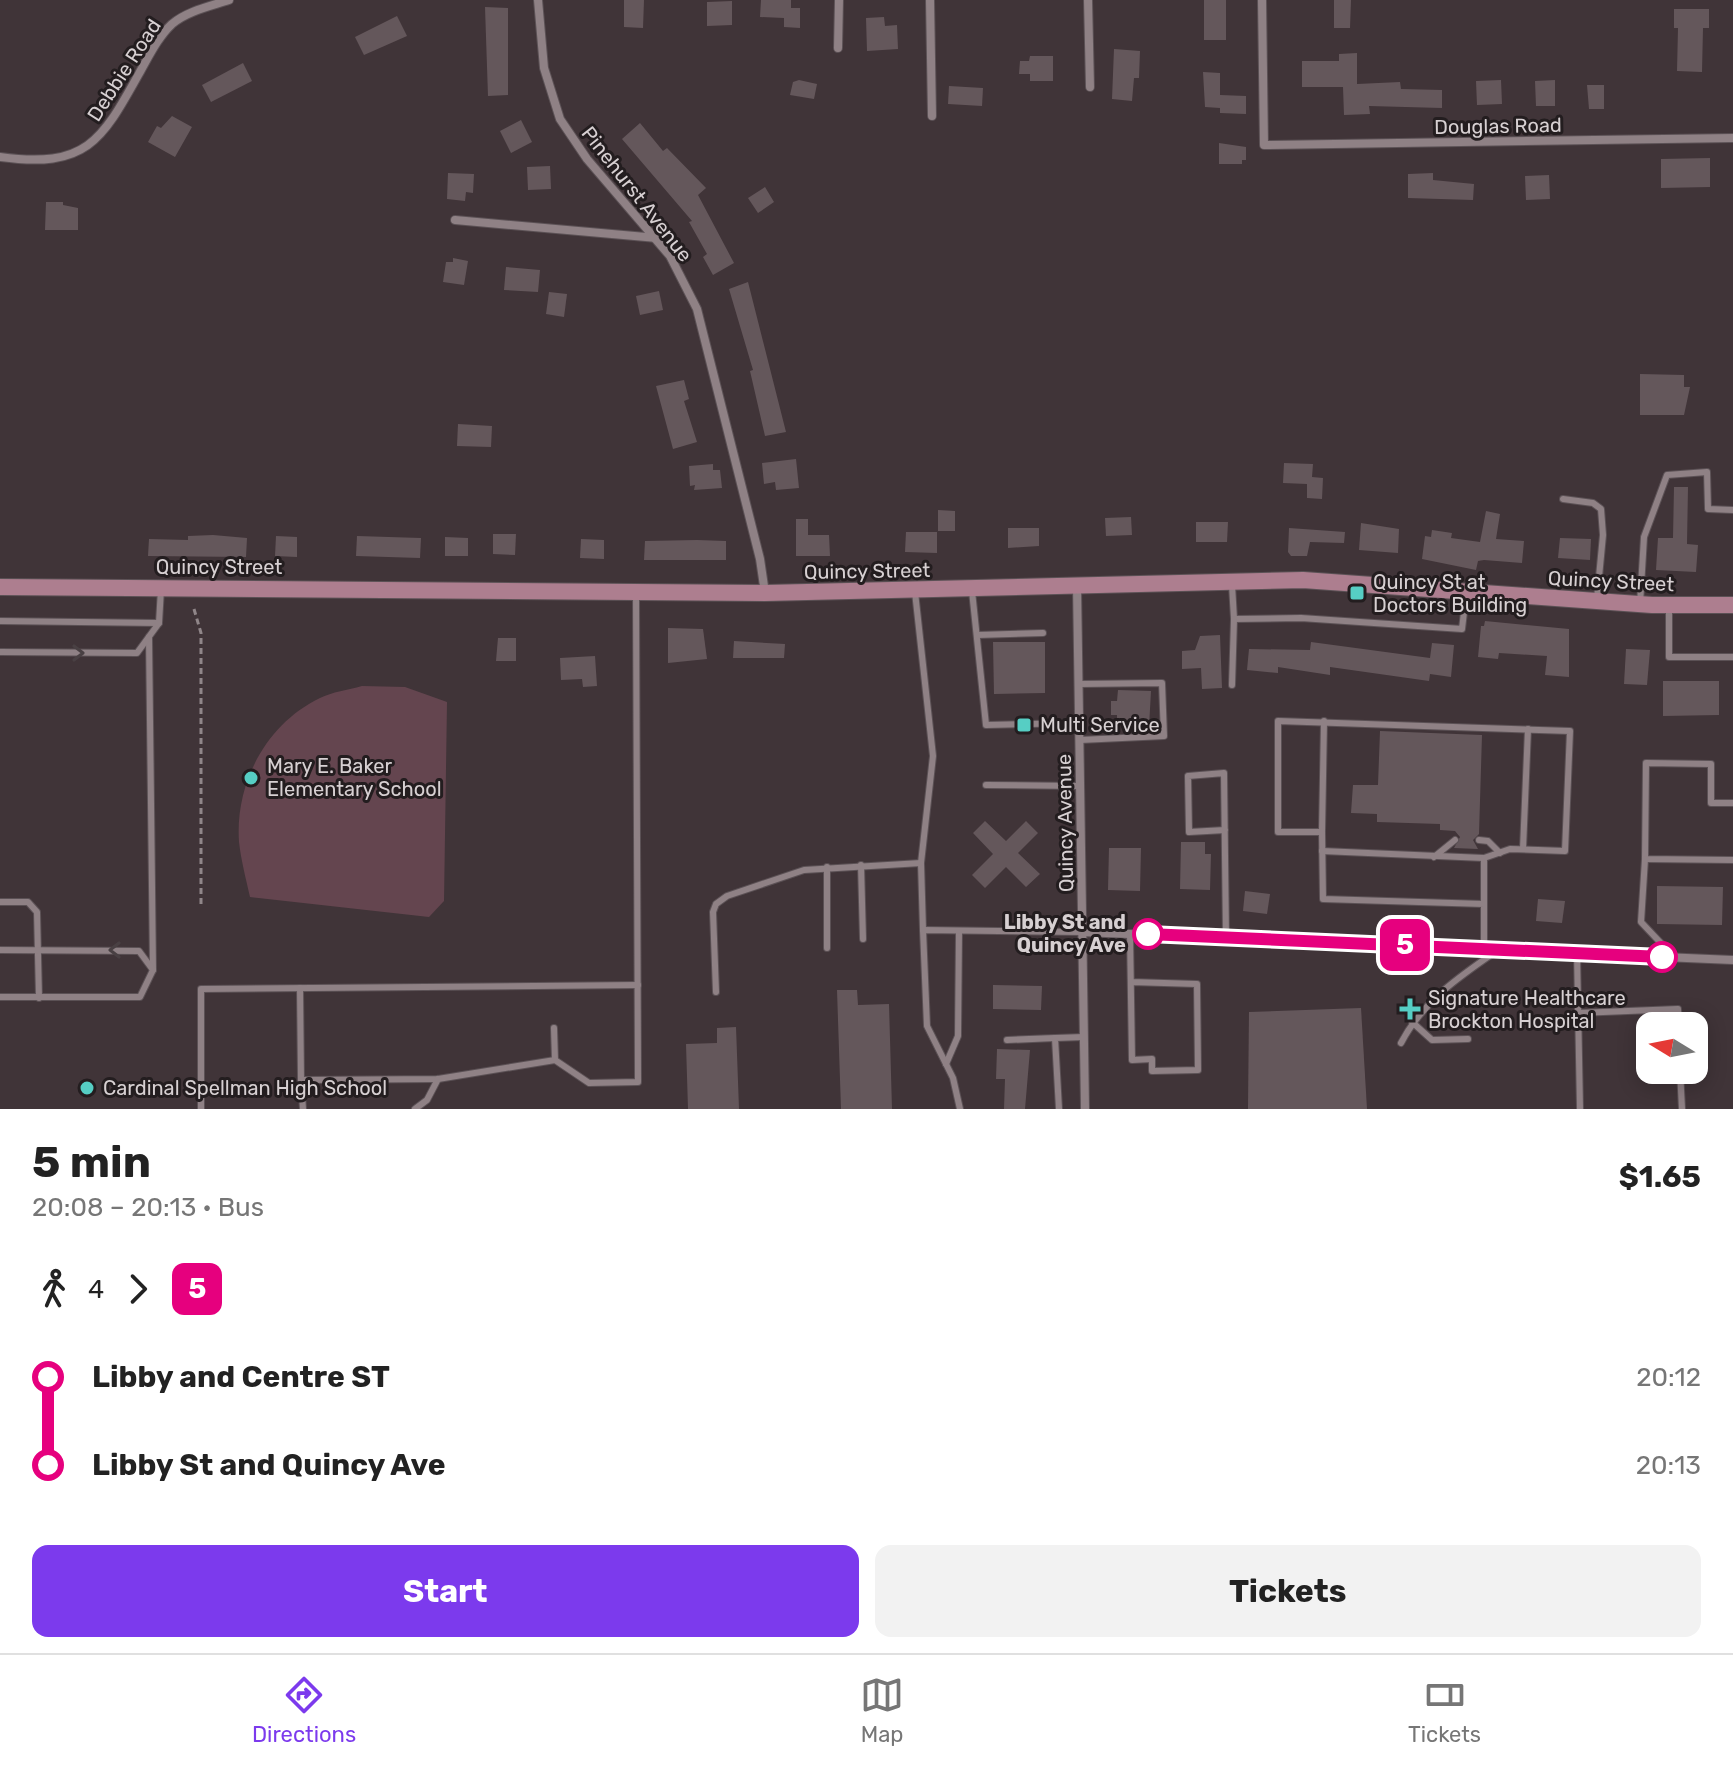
<!DOCTYPE html>
<meta charset="utf-8">
<style>
body{margin:0;font-family:Rubik,sans-serif;background:#f2f2f2;color:#222;height:100vh;display:flex;flex-direction:column;font-size:30px;white-space:nowrap}
*{box-sizing:border-box;margin:0}
p{font-size:26px;color:#767676}
.icon{flex:none;width:44px;height:44px;fill:none;stroke:currentColor;stroke-width:2;stroke-linecap:round;stroke-linejoin:round}
.map{position:relative;height:1109px;overflow:hidden}
.side{display:flex;flex-direction:column;background:#fff;flex:1}
.side>*{flex:none}
.badge{padding:0 16px;border-radius:12px;font-size:28px;line-height:52px}
.needle{width:52px;rotate:280deg}
.tools{position:absolute;left:1636px;top:1012px;display:grid;gap:16px}
.tools a{display:grid;place-items:center;width:72px;height:72px;border-radius:16px;background:#fff;box-shadow:0 4px 20px #0003;font-size:40px}
.map>.badge{position:absolute;translate:-50% -50%;box-shadow:0 0 0 4px #fff}
.legs{display:flex;align-items:center;gap:12px;height:88px;padding:0 32px;font-size:26px}
.legs p{margin-inline-start:auto}
.head{display:flex;align-items:center;justify-content:space-between;height:136px;padding:0 32px}
h1{font-size:44px;font-weight:700;line-height:60px}
.action{display:flex;gap:16px;margin-top:auto;padding:16px 32px}
.action a{flex:1;height:92px;border-radius:16px;background:#7c3aed;color:#fff;font-size:32px;font-weight:700;line-height:92px;text-align:center}
.action a+a{background:#f2f2f2;color:#222}
ul{padding:0 32px;list-style:none}
li{display:flex;align-items:center;gap:28px;height:88px;font-size:30px}
li i{display:grid;place-items:center;width:12px;height:100%;margin:0 10px;background:currentColor}
li i::after{content:'';width:20px;height:20px;margin:-10px;border:6px solid;border-radius:50%;background:#fff}
li p{margin-inline-start:auto}
li:first-child i{background:linear-gradient(#0000 50%,currentColor 0)}
li:last-child i{background:linear-gradient(currentColor 50%,#0000 0)}
.dock{display:flex;justify-content:space-around;align-items:center;height:112px;border-top:2px solid #e0e0e0;background:#fff;font-size:22px;color:#767676}
.dock a{display:grid;justify-items:center;gap:4px}
.dock .active{color:#7c3aed}
.map>svg:first-child{display:block}
.green{fill:#64454f}
.building{fill:#64575b}
.lines{fill:none;stroke-linecap:round;stroke-linejoin:round}
.lane-casing{stroke:#5b5155;stroke-width:8}
.street-casing{stroke:#5b5155;stroke-width:10}
.secondary-casing{stroke:#5b5155;stroke-width:18}
.path{stroke:#908689;stroke-width:3;stroke-dasharray:6 4;stroke-linecap:butt}
.lane{stroke:#8f8185;stroke-width:6}
.street{stroke:#8f8185;stroke-width:8}
.secondary{stroke:#ad7e8f;stroke-width:16}
.oneway{stroke:#494043}
.line-1-casing{stroke:#fff;stroke-width:18}
.line-1{stroke:#e6007e;stroke-width:12}
.poi-dot{fill:#56cec4;stroke:#231d1f;stroke-width:3}
.stop-1-dot{fill:#fff;stroke:#e6007e;stroke-width:4}
.labels{text-anchor:middle;dominant-baseline:central;stroke-width:6;stroke-linejoin:round;paint-order:stroke}
.street-label{font-size:20px;fill:#d7d0d2;stroke:#231d1f}
.poi-label{font-size:20px;fill:#d7d0d2;stroke:#231d1f;text-anchor:start}
.stop-label{font-size:20px;font-weight:bold;fill:#d7d0d2;stroke:#231d1f;text-anchor:end}
</style>
<div class="map">
<svg width="1733" height="1109" viewBox="0 0 1733 1109">
<rect width="100%" height="100%" fill="#403438"/>
<!-- green -->
<path class="green" d="M362,686L405,687L447,702L444,901L429,917L250,897C246,879 241,860 239,842C235,783 266,724 320,698C332,692 348,690 362,686Z"/>
<!-- building -->
<g class="building">
<path d="M624,0H644L643,28L624,27Z"/>
<path d="M761,0H791V8H800V28L784,27V18L760,17Z"/>
<rect x="1204" y="0" width="22" height="40"/>
<path d="M1334,0H1351L1350,28H1334Z"/>
<path d="M732,1V25L707,26V2Z"/>
<path d="M485,7L508,8V95L488,96Z"/>
<path d="M1674,9H1709V28H1703L1702,72L1677,71L1678,28H1674Z"/>
<path d="M397,16L407,36L364,55L355,37Z"/>
<path d="M884,17L885,26L897,25L898,49L867,51L866,18Z"/>
<path d="M1114,49L1140,51L1139,78H1134L1132,101L1112,99Z"/>
<path d="M1357,53V84L1400,82L1401,89L1442,90V108L1369,106L1370,114L1344,115L1343,87H1302V61H1339V54Z"/>
<path d="M1030,56H1053V81H1030V74H1019L1020,61H1029Z"/>
<path d="M243,63L252,81L211,102L202,85Z"/>
<path d="M1203,72L1220,73V95L1246,96V114L1220,113V108L1205,107Z"/>
<path d="M799,80L817,84L814,99L790,95L793,82Z"/>
<path d="M1501,80L1502,104L1477,105L1476,81Z"/>
<path d="M1555,80V106H1536L1535,81Z"/>
<path d="M1587,85H1604V109H1589Z"/>
<path d="M949,86L983,88L982,106L948,104Z"/>
<path d="M172,116L192,127L175,157L148,142L157,126L161,128Z"/>
<path d="M521,120L532,142L511,153L500,131Z"/>
<path d="M640,123L663,151L667,148L706,188L698,195L734,263L713,275L703,257L707,254L689,222L692,221L622,139Z"/>
<path d="M1219,143L1246,147V160H1242V164H1219Z"/>
<path d="M1710,158V187L1661,188V159Z"/>
<path d="M550,166L551,189L528,190L527,167Z"/>
<path d="M448,173L474,174L473,193L466,192L465,201L447,199Z"/>
<path d="M1433,173V180L1474,184L1473,200L1408,198V174Z"/>
<path d="M1549,175L1550,199L1526,200L1525,176Z"/>
<path d="M765,187L774,202L758,213L748,198Z"/>
<path d="M46,202H63V205L78,208V230H45Z"/>
<path d="M453,258L468,261L464,285L443,282L446,262H453Z"/>
<path d="M506,267L540,270L538,292L504,290Z"/>
<path d="M748,282L786,432L765,436L750,371L753,370L729,289Z"/>
<path d="M659,291L663,310L640,315L636,296Z"/>
<path d="M549,292L567,294L564,317L546,314Z"/>
<path d="M1640,374L1684,375V387H1690L1684,415H1640Z"/>
<path d="M684,380L689,399L684,401L697,442L673,449L656,386Z"/>
<path d="M458,424L492,426L491,447L457,446Z"/>
<path d="M796,459L799,488L776,490L775,482L764,484L762,463Z"/>
<path d="M1284,463L1313,464L1312,477L1323,478L1322,499L1307,498V484L1283,483Z"/>
<path d="M713,464V470H720L722,488L694,490L695,485L690,486L689,466Z"/>
<path d="M1674,487H1688L1687,544L1698,545L1696,572L1656,570L1658,538H1673Z"/>
<path d="M938,510L955,511V531H938Z"/>
<path d="M1486,511L1500,514L1496,539L1524,541L1522,563L1484,560L1478,561L1476,570L1422,559L1425,536L1431,537L1432,530L1452,533L1451,538L1480,542Z"/>
<path d="M1131,517L1132,535L1106,536L1105,518Z"/>
<path d="M796,519H808V535H829L830,556H796Z"/>
<path d="M1196,522H1228L1227,542H1196Z"/>
<path d="M1361,523L1399,529L1398,553L1359,550Z"/>
<path d="M1008,528H1039V546L1008,548Z"/>
<path d="M1289,528L1345,532L1344,543L1310,542L1307,556H1291L1288,552Z"/>
<path d="M906,532H937V553L905,552Z"/>
<path d="M493,534H516L515,555L493,554Z"/>
<path d="M213,535L247,538L246,557L148,556L149,539L188,540V536Z"/>
<path d="M276,536L297,537V557L275,556Z"/>
<path d="M357,536L421,538L420,558L356,556Z"/>
<path d="M445,537L468,538V556H445Z"/>
<path d="M1560,538L1591,539L1590,560L1558,558Z"/>
<path d="M581,539L604,540V559L580,558Z"/>
<path d="M697,540L726,541V560H644L645,541Z"/>
<path d="M1485,621L1569,629V677L1545,675L1547,656L1499,653L1498,659L1478,657L1481,626H1484Z"/>
<path d="M668,628L703,629L707,659L668,663Z"/>
<path d="M1220,635L1222,688L1202,689L1201,668L1182,669V651L1195,650L1200,636Z"/>
<path d="M498,638H516V661H496Z"/>
<path d="M734,641L785,644L784,658H733Z"/>
<path d="M993,642H1045V693L994,694Z"/>
<path d="M1311,642L1430,658L1432,643L1454,645L1451,677L1430,674L1429,681L1330,667V675L1278,667V673L1247,670L1249,649L1310,650Z"/>
<path d="M1626,649L1650,650L1647,685L1624,684Z"/>
<path d="M595,656L597,686L583,687L582,679L561,680L560,658Z"/>
<path d="M1663,681H1719V715L1663,716Z"/>
<path d="M1118,690L1151,691L1149,727L1117,726V715H1111V701H1117Z"/>
<path d="M1380,731L1482,735L1479,834L1473,840L1478,849L1454,848L1460,837L1455,831L1440,830V824L1377,822V814L1351,813L1353,785H1378Z"/>
<path d="M985,821L1006,841L1026,821L1038,833L1018,853L1040,874L1026,887L1006,867L985,888L972,875L993,854L973,833Z"/>
<path d="M1181,842H1205V854H1211L1210,890L1180,889Z"/>
<path d="M1109,848H1141L1140,891L1108,890Z"/>
<path d="M1657,886L1723,887L1722,925L1657,924Z"/>
<path d="M1245,891L1270,894L1267,914L1243,911Z"/>
<path d="M1538,899L1565,901L1562,923L1536,921Z"/>
<path d="M993,985L1042,986L1041,1010L993,1009Z"/>
<path d="M837,990H857L858,1005L889,1004L892,1109H841Z"/>
<path d="M1361,1008L1367,1109H1248L1249,1012Z"/>
<path d="M736,1027L739,1109H688L686,1044L717,1043V1028Z"/>
<path d="M997,1049L1030,1050L1025,1109H1004L1005,1079H996Z"/>
</g>
<g class="lines">
<defs>
<g id="lane">
<path d="M1563,499L1593,503L1601,509L1603,535L1597,598"/>
<path d="M1232,585L1234,619L1301,618L1462,629L1466,595"/>
<path d="M972,591L986,725L1080,723"/>
<path d="M915,592L933,756L921,863L923,930"/>
<path d="M1640,604L1644,537L1667,475L1707,472L1708,509L1733,510"/>
<path d="M1669,605V657H1733"/>
<path d="M0,621L159,623"/>
<path d="M977,635L1043,633"/>
<path d="M149,637L153,970"/>
<path d="M0,652L137,653L159,623L161,589"/>
<path d="M1079,684L1162,683L1164,736L1080,740"/>
<path d="M1232,685L1234,619"/>
<path d="M986,785L1081,786"/>
<path d="M1733,803H1711V764L1646,763L1645,859L1733,860"/>
<path d="M1225,830L1189,832L1188,776L1224,773L1226,938"/>
<path d="M1322,832L1324,721"/>
<path d="M1479,840L1488,841L1500,853"/>
<path d="M1523,849L1528,729"/>
<path d="M1322,851L1484,858"/>
<path d="M1434,857L1455,840"/>
<path d="M1645,859L1641,922L1674,957"/>
<path d="M861,865L863,939"/>
<path d="M827,867V948"/>
<path d="M0,902H28L37,912L39,998"/>
<path d="M1130,934L1132,1060L1152,1059V1071L1198,1070L1197,984L1131,982"/>
<path d="M1484,949V858L1510,849L1565,851L1570,731L1278,721V832H1322L1323,899L1484,904"/>
<path d="M0,950L139,951L153,970L140,997H0"/>
<path d="M1577,953L1580,1109"/>
<path d="M300,988L301,1080"/>
<path d="M716,992L713,912L716,904L727,896L804,870L921,863"/>
<path d="M1578,1013L1678,1009L1679,1026"/>
<path d="M1412,1022L1432,1040L1468,1039"/>
<path d="M554,1028L555,1060"/>
<path d="M1007,1040L1055,1038"/>
<path d="M1401,1043C1423,1001 1460,976 1498,950"/>
<path d="M946,1064L958,1036L959,931"/>
<path d="M1680,1070L1682,1109"/>
<path d="M201,1109V989L638,985"/>
<path d="M303,1109L301,1080L438,1079L555,1060L589,1083L638,1082L636,592"/>
<path d="M415,1109L427,1100L438,1079"/>
<path d="M960,1109L953,1078L927,1026L923,930L1083,932"/>
<path d="M1059,1109L1055,1038L1084,1037"/>
</g>
<g id="street">
<path d="M538,0L544,68L560,119L587,159L670,256L697,309L760,559L765,593"/>
<path d="M930,0L932,116"/>
<path d="M1088,0L1090,87"/>
<path d="M1262,0L1264,145L1733,138"/>
<path d="M838,48L839,0"/>
<path d="M0,157C88,169 102,140 141,70C150,54 159,36 172,24C187,11 211,6 229,0"/>
<path d="M455,220L657,238"/>
<path d="M1077,586L1085,1109"/>
<path d="M1083,932L1733,960"/>
</g>
<path id="secondary" d="M0,587L765,593L1303,580L1652,605H1733"/>
</defs>
<!-- lane casing -->
<use href="#lane" class="lane-casing"/>
<!-- street casing -->
<use href="#street" class="street-casing"/>
<!-- secondary casing -->
<use href="#secondary" class="secondary-casing"/>
<!-- path -->
<path class="path" d="M194,609L201,633V906"/>
<!-- lane -->
<use href="#lane" class="lane"/>
<!-- street -->
<use href="#street" class="street"/>
<!-- secondary -->
<use href="#secondary" class="secondary"/>
</g>
<!-- one-way arrows -->
<defs><path id="oneway-chevron" d="M-2-3.5L2.5 0L-2 3.5" fill="none" stroke-width="1.6" stroke-linecap="round" stroke-linejoin="round" transform="scale(2)"/></defs>
<g class="oneway">
<use href="#oneway-chevron" transform="translate(78 653)"/>
<use href="#oneway-chevron" transform="translate(115 950) rotate(-180)"/>
</g>
<g class="lines">
<defs>
<path id="line-1" d="M1148,934L1662,957"/>
</defs>
<!-- line-1 casing -->
<use href="#line-1" class="line-1-casing"/>
<!-- line-1 -->
<use href="#line-1" class="line-1"/>
</g>
<!-- markers -->
<g class="poi-dot">
<rect x="1349" y="585" width="16" height="16" rx="4"/>
<rect x="1016" y="717" width="16" height="16" rx="4"/>
<circle cx="251" cy="778" r="8"/>
<path d="M1406 997h8v8h8v8h-8v8h-8v-8h-8v-8h8z"/>
<circle cx="87" cy="1088" r="8"/>
</g>
<g class="stop-1-dot">
<circle cx="1148" cy="934" r="14"/>
<circle cx="1662" cy="957" r="14"/>
</g>
<g class="labels">
<!-- street labels -->
<g class="street-label">
<text transform="translate(124 70) rotate(-57)">Debbie Road</text>
<text transform="translate(1498 126) rotate(-1)">Douglas Road</text>
<text transform="translate(637 194) rotate(52)">Pinehurst Avenue</text>
<text x="219" y="567">Quincy Street</text>
<text transform="translate(867 571) rotate(-1)">Quincy Street</text>
<text transform="translate(1611 581) rotate(3)">Quincy Street</text>
<text transform="translate(1065 823) rotate(-91)">Quincy Avenue</text>
</g>
<!-- poi labels -->
<g class="poi-label">
<text x="1373" y="582">Quincy St at<tspan x="1373" dy="23">Doctors Building</tspan></text>
<text x="1040" y="725">Multi Service</text>
<text x="267" y="766">Mary E. Baker<tspan x="267" dy="23">Elementary School</tspan></text>
<text x="1428" y="998">Signature Healthcare<tspan x="1428" dy="23">Brockton Hospital</tspan></text>
<text x="103" y="1088">Cardinal Spellman High School</text>
</g>
<!-- stop labels -->
<g class="stop-label">
<text x="1126" y="922">Libby St and<tspan x="1126" dy="23">Quincy Ave</tspan></text>
</g>
</g>
</svg>
<div class="tools">
<a><svg class="needle" viewBox="-14 -14 28 28"><path d="M0-13l5 13h-10z" fill="#e53935"/><path d="M0 13l5-13h-10z" fill="#767676"/></svg></a>
</div>
<b class="badge" style="left:1405px;top:945px;background:#e6007e;color:#fff">5</b>
</div>
<section class="side">
<div class="head"><div><h1>5 min</h1><p>20:08 – 20:13 · Bus</p></div><b>$1.65</b></div>
<div class="legs"><svg class="icon" aria-label="walk" viewBox="0 0 24 24"><circle cx="13" cy="4" r="2"/><path d="M13 8l-2 6 4 7M11 14l-3 7M7 12l3-4h3l4 4"/></svg>4<svg class="icon" aria-label="forward" viewBox="0 0 24 24"><path d="M9 5l7 7-7 7"/></svg><b class="badge" style="background:#e6007e;color:#fff">5</b></div>
<ul>
<li><i style="color:#e6007e"></i><b>Libby and Centre ST</b><p>20:12</p></li>
<li><i style="color:#e6007e"></i><b>Libby St and Quincy Ave</b><p>20:13</p></li>
</ul>
<div class="action"><a>Start</a><a>Tickets</a></div>
</section>
<nav class="dock">
<a class="active"><svg class="icon" aria-label="directions" viewBox="0 0 24 24"><path d="M12 3l9 9-9 9-9-9zM9 14v-3h6M13 9l2 2-2 2"/></svg>Directions</a>
<a><svg class="icon" aria-label="map" viewBox="0 0 24 24"><path d="M3 6l6-2 6 2 6-2v14l-6 2-6-2-6 2zM9 4v14M15 6v14"/></svg>Map</a>
<a><svg class="icon" aria-label="tickets" viewBox="0 0 24 24"><path d="M3 7h18v10H3zM15 7v10"/></svg>Tickets</a>
</nav>
